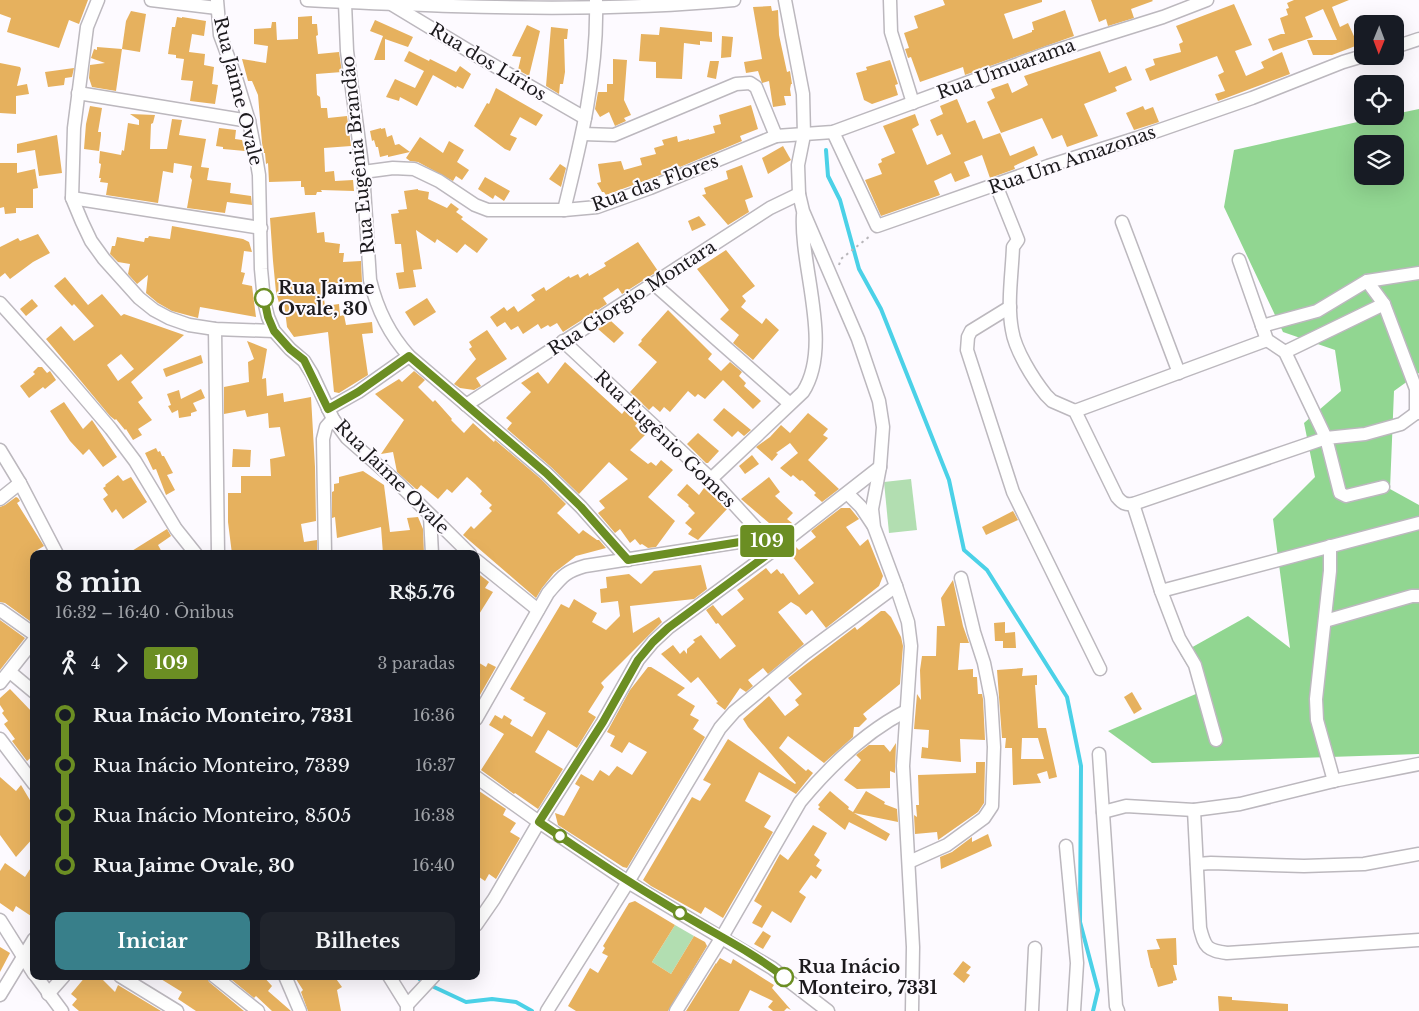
<!DOCTYPE html>
<html lang="pt">
<meta charset="utf-8">
<style>
body{margin:0;font-family:"Libre Baskerville",serif;background:#20242c;color:#f1f3f6;height:100vh;display:flex;flex-direction:column;font-size:19px;white-space:nowrap}
*{box-sizing:border-box;margin:0}
p{font-size:16px;color:#9ea1a6}
.icon{flex:none;width:28px;height:28px;fill:none;stroke:currentColor;stroke-width:2;stroke-linecap:round;stroke-linejoin:round}
.map{position:relative;flex:1;overflow:hidden}
.panel{position:absolute;left:30px;top:550px;width:450px;height:430px;display:flex;flex-direction:column;background:#171b24;border-radius:10px;box-shadow:0 5px 20px #0002}
.panel>*{flex:none}
.badge{padding:0 10px;border-radius:4px;font-size:18px;line-height:32px}
.needle{width:32px;rotate:181deg}
.fabs{position:absolute;left:1354px;top:15px;display:grid;gap:10px}
.fabs a{display:grid;place-items:center;width:50px;height:50px;border-radius:10px;background:#171b24;box-shadow:0 5px 20px #0002;font-size:25px}
.map>.badge{position:absolute;translate:-50% -50%;box-shadow:0 0 0 2px #fff}
.legs{display:flex;align-items:center;gap:8px;height:55px;padding:0 25px;font-size:16px}
.legs p{margin-inline-start:auto}
.summary{display:flex;align-items:center;justify-content:space-between;height:85px;padding:0 25px}
h1{font-size:28px;font-weight:800;line-height:38px}
.cta{display:flex;gap:10px;margin-top:auto;padding:10px 25px}
.cta a{flex:1;height:58px;border-radius:10px;background:#387f8a;color:#fff;font-size:20px;font-weight:800;line-height:58px;text-align:center}
.cta a+a{background:#20242c;color:#f1f3f6}
ul{padding:0 25px;list-style:none}
li{display:flex;align-items:center;gap:18px;height:50px;font-size:19px}
li i{display:grid;place-items:center;width:8px;height:100%;margin:0 6px;background:currentColor}
li i::after{content:'';width:12px;height:12px;margin:-6px;border:4px solid;border-radius:50%;background:#171b24}
li p{margin-inline-start:auto}
li:first-child i{background:linear-gradient(#0000 50%,currentColor 0)}
li:last-child i{background:linear-gradient(currentColor 50%,#0000 0)}
.map>svg:first-child{display:block}
.green{fill:#b2deb1}
.forest{fill:#91d691;fill-rule:evenodd}
.lines{fill:none;stroke-linecap:round;stroke-linejoin:round}
.stream{stroke:#4bd1e7;stroke-width:4}
.building{fill:#e6b15e;fill-rule:evenodd}
.minor-casing{stroke:#bcb8be;stroke-width:15}
.path{stroke:#b8b6ba;stroke-width:2;stroke-dasharray:2.5 4;stroke-linecap:butt}
.minor{stroke:#fff;stroke-width:12}
.line-1-casing{stroke:#fff;stroke-width:11}
.line-1{stroke:#6b8e23;stroke-width:8}
.stop-1-dot{fill:#fff;stroke:#6b8e23;stroke-width:2.5}
.labels{text-anchor:middle;dominant-baseline:central;stroke-width:4;stroke-linejoin:round;paint-order:stroke}
.street-label{font-size:18px;fill:#1c1a1d;stroke:#fdfaff}
.stop-label{font-size:18px;font-weight:bold;fill:#1c1a1d;stroke:#fdfaff;text-anchor:start}
</style>
<div class="map">
<svg width="1419" height="1011" viewBox="0 0 1419 1011">
<rect width="100%" height="100%" fill="#fdfaff"/>
<!-- green -->
<g class="green">
<path d="M911,479L917,530L889,533L884,482Z"/>
<path d="M675,925L694,936L671,974L652,962Z"/>
</g>
<!-- forest -->
<path class="forest" d="M1419,109V373L1394,391L1390,489L1419,505V754L1152,763L1108,731L1203,691L1180,654L1248,616L1290,648L1273,519L1315,477L1304,423L1341,391L1335,350L1283,332L1224,207L1234,150L1384,116H1395V114ZM1362,144H1395V176H1362Z"/>
<g class="lines">
<!-- stream -->
<g class="stream">
<path d="M826,150L828,176L840,200L859,269L881,309L949,480L964,550L987,570L1067,697L1081,766L1080,922L1098,990L1093,1011"/>
<path d="M416,976L423,982"/>
<path d="M434,987L466,1002L492,999L516,1002L532,1011"/>
</g>
</g>
<!-- building -->
<g class="building">
<path d="M0,0H88L79,24L69,20L59,48L7,32L11,18L0,14Z"/>
<path d="M943,0H1042V2L1004,14L1013,39L1032,32V30H1034L1032,22L1065,10L1074,36L965,75L963,67L920,82L911,57L908,58L905,49L909,48L904,33L918,28L914,16L945,5Z"/>
<path d="M1091,0H1152L1153,1L1131,9L1134,18L1108,26L1106,19L1099,22Z"/>
<path d="M1294,0H1349L1332,7L1340,27L1348,23L1358,45L1332,55H1313L1307,40H1337L1323,9L1305,17L1313,37L1273,51L1268,39L1281,34H1285L1280,18L1288,15L1286,9L1289,8L1287,3Z"/>
<path d="M1234,4L1252,45L1235,51L1246,76L1264,68L1261,62L1282,52L1290,74L1218,101L1215,94L1225,91L1218,75L1224,72L1217,56L1150,81L1145,69L1155,65L1153,59L1181,52L1179,44L1183,42L1176,26Z"/>
<path d="M771,6L772,11L778,10L779,35L787,72L790,71L792,84H791L790,89L791,96H784L786,105L773,107L769,81L762,83L758,71L746,73L744,62L762,59L753,7Z"/>
<path d="M131,11L146,14L140,52L122,49L126,21Z"/>
<path d="M312,16V24H317L318,35L316,36L318,54L339,52L342,72L316,74L317,95L320,97L321,108H327L328,118L347,116L351,146L324,148L325,172L334,171L335,181L353,180L354,191L321,190L322,192H317L316,195H305L304,187H301V181L269,182L268,163L266,164L265,153H264L262,143L258,95L252,81H248L242,59L266,63L268,46L254,44V29L271,28L272,22H276L277,40L298,39V17Z"/>
<path d="M177,17L182,18V17L206,21L204,36L192,34L189,52L205,54L204,65L214,67L212,84L218,85L215,104L190,101L193,81L181,80L184,59L176,58V55L168,54L172,27H175Z"/>
<path d="M375,20L413,37L408,47L385,39V60H374L383,36L370,31Z"/>
<path d="M527,25L540,31L529,76L518,70L521,57L512,56Z"/>
<path d="M551,27L568,29L567,39H564L565,72L563,84H560L559,94L546,86Z"/>
<path d="M660,27L712,32V42L700,41V45L684,43L682,79L656,78V62L639,61L641,34L659,35Z"/>
<path d="M722,36L733,37L731,57L721,58Z"/>
<path d="M97,47L122,49L116,91L92,87L89,78L90,65L105,63L91,58L94,49L97,50Z"/>
<path d="M409,51L429,61L430,59L456,72L460,66L471,74L463,89L457,86L456,88L433,75L417,106L400,97L399,101L386,97L395,79L415,88L424,71L404,61Z"/>
<path d="M1100,51L1109,73L1126,66L1132,80L1115,87L1117,91L1084,104L1098,136L1067,147L1062,135L1052,139L1042,118L1001,133L987,102L995,98L991,89L1008,83L1012,93L1028,85L1024,76Z"/>
<path d="M613,59L627,60L624,100L631,115L624,118L626,121L615,126L609,112L600,117L595,109L598,92H607V84H613Z"/>
<path d="M890,60L898,84L895,85L898,95L872,104L864,100L856,73L867,70L866,67Z"/>
<path d="M710,61H719L716,79L707,77Z"/>
<path d="M0,63L20,67L21,69L17,86L27,84L29,94L16,96V114L0,113Z"/>
<path d="M74,68L72,77L65,78L64,85L48,87L45,72Z"/>
<path d="M496,88L543,115L536,126L520,117L510,135L517,138L510,151L505,149L474,126L487,103L489,104Z"/>
<path d="M957,99L967,123L975,120L983,139L1000,133L1010,156L1034,146L1038,155L1014,166L1015,169L990,178L982,155L964,162L970,176L955,182L951,173L934,181L940,195L881,216L865,180L882,174L878,164L882,162L881,159L895,153L883,126L915,114L919,125L912,129L927,165L951,154L942,134L937,136L930,120L943,114L940,106Z"/>
<path d="M751,105L758,129L740,136L742,141L680,167L679,166L662,171L663,174L606,195L604,192H602L597,183L601,182L598,164L621,161L624,170L642,165L640,158L656,154L654,148L664,145L662,140L677,136L678,142L689,139V140L715,133L713,126L721,124L719,115Z"/>
<path d="M90,106L102,108L98,132H101V135L99,151L84,149L86,124Z"/>
<path d="M1143,106L1145,110L1153,107L1159,122L1134,130L1126,113Z"/>
<path d="M130,114L155,115L153,123L151,124L150,149H167L172,119L182,120L179,135L206,139L201,167L209,168L207,180L231,183L230,193L251,196L252,205L227,202L225,213L187,208L192,180L190,177L192,166L174,163L173,173L163,171L158,203L106,195L108,183L100,182L101,178H99L101,164L99,163L100,151L121,155L122,150L124,151L128,123L139,125V120Z"/>
<path d="M219,128L236,130L235,139L242,140L245,151L223,149V147L216,146Z"/>
<path d="M381,128V129L385,128L387,137L392,135L395,145L399,144L410,152L420,137L443,153L449,141L464,150L457,162L469,170L462,180L456,176L453,181L418,162L410,161L406,158L410,152L388,157V155L380,157L378,147H376L374,140L372,141L370,131Z"/>
<path d="M57,135L62,173L39,176L35,150L17,153V144Z"/>
<path d="M783,146L791,160L768,174L762,158Z"/>
<path d="M0,163H17V173L35,169L38,188L33,189V208H16V213L5,214L4,207L0,208Z"/>
<path d="M560,164L566,168L561,187L549,179Z"/>
<path d="M742,165L753,197L745,200L749,212L728,225L702,195L706,194L704,188L728,179L726,171Z"/>
<path d="M485,177L510,191L504,201L495,195L493,199L478,189Z"/>
<path d="M418,189V190L429,192L428,199L447,208L451,203L459,209L456,212L463,217L461,219L488,239L477,253L465,244L457,253L437,239L435,243L416,230L422,269L413,270L416,287L399,289L396,273L404,272L401,244H395L391,214L399,213L398,210L407,209L404,191Z"/>
<path d="M315,212L317,233L324,232L325,242L340,244L339,253H344L343,262L361,261L362,282L322,284L325,306L339,304L340,316L344,315L346,325L372,322L373,333L362,334L368,375L339,393L334,392L328,332L294,337L287,327L284,302L279,303L276,292L273,261L270,218Z"/>
<path d="M699,216L706,225L692,231L688,221Z"/>
<path d="M172,226L243,239L249,242L252,252L244,251L241,272L245,273L242,284L252,286L256,317L200,307L198,318L172,311L158,303L146,293L148,275L137,284L128,274L130,264L118,262L110,254L112,246H115L117,237L144,242L145,238H148L149,236L170,239Z"/>
<path d="M38,234L50,253L33,262L10,279L5,273L0,277V247L18,238L20,241Z"/>
<path d="M638,242L658,271L622,294L618,288L603,298L607,304L563,332L557,323L550,327L548,325L541,329L538,324L523,334L518,326L511,330L505,322L497,327L490,317L504,307L507,311L514,306L518,312L535,300L531,295L544,287L546,291L569,276L570,278L578,274L580,278L588,273L589,276L606,266L604,263Z"/>
<path d="M726,250L755,286L742,296L746,301L741,307L762,324L766,318L779,330L753,360L733,343L739,335L720,319L729,310L697,269Z"/>
<path d="M65,277L88,305L102,294L121,316L124,314L184,335L131,382L143,398L138,402L152,420L138,429L142,435L133,440L126,429L125,430L116,419L115,420L110,416L46,339L61,326L74,341L94,326L74,304L72,306L54,286ZM121,354L134,369L118,381L107,365Z"/>
<path d="M427,298L436,312L414,326L405,312Z"/>
<path d="M32,299L38,306L26,316L20,309Z"/>
<path d="M668,310L712,354L708,359L721,371L730,362L742,372L739,376L746,383L744,386L761,401L753,409L723,380L705,399L698,394L695,397L688,391L670,412L664,407L660,412L653,406L649,410L630,392L657,362L638,345L642,341L641,340Z"/>
<path d="M611,321L624,333L614,343L598,329Z"/>
<path d="M487,330L507,359L476,378L481,386L474,390L460,388L454,384L476,359L469,349L472,347L469,342Z"/>
<path d="M247,341L267,349L262,379L266,378L267,396L283,393L284,402L311,397L315,467L316,521L301,524L304,542L317,540V554H232L228,522V493H241V476H271L270,459L285,456L280,427L269,428L268,413L247,417L245,410L224,414V387L249,382L248,362L254,359Z"/>
<path d="M201,355L203,363L166,377L163,369Z"/>
<path d="M565,362L622,414L625,410L638,422L635,426L645,435L630,450L648,464L651,462L656,466L661,460L673,470L648,497L675,521L656,547L648,548L642,544L640,545L635,539L630,543L620,529L615,533L598,513L605,508L599,501L628,479L609,462L579,494L551,467L507,429L512,423L506,418L531,392L521,383L538,372L548,384Z"/>
<path d="M38,367H42L47,373L50,371L56,380L45,389L43,387L29,398L20,386L35,374L33,372Z"/>
<path d="M414,371L425,380L418,387L433,402L435,400L452,419L451,420L464,433L473,423L494,442L495,440L541,479L566,504L557,513L579,534L583,530L597,540H599L606,548L576,556L554,573L542,588L536,598L463,535L471,526L474,529L492,511L489,508L492,505L480,494L482,491L475,484L467,477L452,493L447,489L438,499L421,485L417,490L397,472L393,452L381,454L404,420L375,394L399,379L402,382Z"/>
<path d="M201,389L205,398L193,403L197,411L191,413V416L179,418L178,410L172,413L168,406L171,405L167,394L179,390L181,399Z"/>
<path d="M64,402L83,429L92,420L117,457L103,467L89,449L83,455L70,441L50,411Z"/>
<path d="M724,408L751,430L744,436L738,431L732,437L713,420Z"/>
<path d="M808,413L828,429L823,435L828,438L808,460L839,489L822,502L814,495L816,493L802,480L800,481L793,475L791,477L780,468L798,453L790,443L776,453L778,454L772,461L756,447L770,437L781,425L790,433Z"/>
<path d="M698,433L719,451L708,463H706L687,444Z"/>
<path d="M156,448L158,452L160,451L162,456H164L173,473L167,475L175,490L166,495L156,469L153,470L145,453Z"/>
<path d="M233,449L251,450L250,467H232Z"/>
<path d="M752,455L759,464L745,474L739,466Z"/>
<path d="M363,471L384,485L390,532L410,530L407,518L418,517L423,529L424,554H383L381,527L337,538L335,517L332,518V492L334,491V484L339,483V477Z"/>
<path d="M118,475L123,481L131,477L147,502L123,519L116,509L112,513L103,499L108,495L103,488L106,486L105,485Z"/>
<path d="M769,477L780,492L775,496L793,513L787,519L792,523L786,529H776L741,499Z"/>
<path d="M687,484L699,495L704,488L727,509L698,540L688,534L692,529L685,523L695,513L688,506L689,505L677,495Z"/>
<path d="M16,497L18,498L20,501L17,503L44,546L34,552V624L5,603L0,602V507L5,505Z"/>
<path d="M841,508H850L859,519L846,527L860,546L868,539L883,576L879,586L826,628L812,610L806,615L799,607L791,602L778,612L804,644L768,674L763,668L748,680L753,686L746,692L740,688L725,710L716,703L718,702L698,677L691,683L661,654L673,645L680,654L684,650L687,654V649L695,642L693,640L701,635L720,659L727,653L736,646L718,623L716,624L706,610L713,605L722,616L744,599L737,590L766,568L771,574L777,569L781,574L783,573L799,595L814,583L791,555V551L796,547L799,550L816,537L811,531Z"/>
<path d="M1013,511L1018,520L986,535L982,527Z"/>
<path d="M167,529L171,536L158,545L163,554H127Z"/>
<path d="M701,565L707,589L694,599L630,606L633,633L659,617L662,622L601,683L604,687L588,712L596,717L577,748L548,730L535,752L563,769L538,809L515,793L514,794L481,770L504,734L489,725L495,715L502,719L504,715L512,720L510,724L532,737L546,713L523,700L525,698L510,689L561,604L569,608L574,599L597,613L592,622L606,630L620,616L618,601L601,603L600,589L607,588L606,577L629,574L641,584L654,571Z"/>
<path d="M476,572L489,582L485,588L493,592L476,619Z"/>
<path d="M953,580L963,626L969,643H960L958,670L973,669V677H977L978,694H982L983,699L985,740L960,739L961,762L921,758L922,747L928,748L929,730L914,729L917,694L921,700L920,670L922,656H936L937,626H945L941,598Z"/>
<path d="M881,611H885L891,617L901,637L903,646L900,684L863,714L867,719L859,727H854L853,737L824,763L788,736L779,748L806,771L808,769L813,773L796,794L759,772L745,801L771,816L764,827L773,832L723,918L705,907L701,914L651,886L643,880L692,797L700,801L711,784L703,780L728,739L795,784L796,783L748,727L743,719L769,696L785,716L799,705L795,700L802,694L788,678L855,627L857,630Z"/>
<path d="M0,620L25,638L0,670Z"/>
<path d="M1005,622V633L1015,632L1016,648H1003V641H995L994,623Z"/>
<path d="M476,661L486,667L488,663L496,667L476,702Z"/>
<path d="M648,667H651L685,688L677,695L695,706L690,715L699,720L693,729L705,737L627,868L623,867L558,825L555,813L564,816L580,787L575,784L581,774L593,781L600,770L609,776L617,766L632,775L647,752L629,742L622,753L610,746L615,736L607,732L630,690Z"/>
<path d="M1023,668L1022,676L1037,675V685H1035L1038,728H1046L1057,777L1049,779L1047,771L1037,774L1041,783L1013,785L1012,748H1005L1006,738H1002L997,670ZM1022,738H1038L1044,759H1021Z"/>
<path d="M10,689L34,714V755L27,761L12,741L15,739L4,724L8,721L2,713L4,711L0,705V698Z"/>
<path d="M1132,692L1142,709L1134,714L1124,697Z"/>
<path d="M896,743L895,773L890,771V788L857,789L844,780L861,760L856,755L869,745H884L890,752Z"/>
<path d="M976,762H985L984,803L978,812L938,840L937,832L915,834L914,815L917,817L916,805H919L918,775L976,773Z"/>
<path d="M0,777L16,791L21,785L34,807V837L16,857L0,835Z"/>
<path d="M476,789L506,809L503,815L516,823L510,832L520,838L496,879L489,874L485,881L476,875Z"/>
<path d="M830,791L849,807L848,809L853,812L866,791L885,802L884,804L897,809L898,822L854,813L890,834L886,841L849,822L845,830L818,809L820,807L818,805Z"/>
<path d="M813,825L827,833L814,855L820,860L816,866L822,870L816,879L811,875L799,892L806,897L791,923L772,911L762,928L752,923L762,906L754,901L780,854L788,860Z"/>
<path d="M988,834L992,846L941,869L940,857L952,852L972,837V842Z"/>
<path d="M5,863L25,877L34,863V918L16,906L13,912L0,903V871Z"/>
<path d="M635,901L675,925L652,962L671,974L694,936L705,942L707,946L668,1011H576L568,1006L590,968L598,973L608,956L602,953L605,948L603,946L629,903Z"/>
<path d="M763,931L771,936L763,949L754,944Z"/>
<path d="M1176,938L1177,965H1173L1177,980L1173,981V983L1158,987L1152,968H1151L1147,950L1160,949L1156,939Z"/>
<path d="M0,947L10,953L0,972Z"/>
<path d="M720,958L731,964L733,959L774,985L772,988L791,1010L787,1008L784,1011H773L768,1007L773,1001L750,990L739,1011H686L716,963V964Z"/>
<path d="M963,961L971,967L966,973L970,975L964,983L953,974Z"/>
<path d="M86,976H99L115,992L118,985L161,1011H79L72,1005L77,999L71,994Z"/>
<path d="M156,976H206L209,982L244,1011H196L178,999L182,992Z"/>
<path d="M227,976H263L272,986L268,991L291,1011H272L256,996L254,998Z"/>
<path d="M294,976H334L342,987L337,990L341,1011H308L301,992L303,990Z"/>
<path d="M1218,996L1232,997V1000L1288,1004V1011H1219Z"/>
</g>
<g class="lines">
<defs>
<g id="minor">
<path d="M98,0L87,27L74,128L72,198L82,222L91,241L104,259L139,298L154,310L169,318L189,325L215,329L274,331"/>
<path d="M151,0L217,8"/>
<path d="M217,0L220,35L236,78L249,121L255,151L259,175L261,269L264,301L268,317L274,331L290,349L304,361L312,374L333,419L347,438L398,483L470,554"/>
<path d="M307,0C355,3 403,4 452,6C546,9 640,9 734,0"/>
<path d="M785,0L803,94L804,135L798,165L799,194L803,211L858,339L879,401L883,427L880,467L872,509L874,527L896,586L908,622L911,646L903,766L913,947L912,1011"/>
<path d="M890,0L891,32L913,103"/>
<path d="M345,3L347,51L363,172L370,280C377,309 389,334 409,356L546,473L581,507L628,560"/>
<path d="M393,5L474,54L585,118"/>
<path d="M1395,47L1419,39"/>
<path d="M78,93L249,121"/>
<path d="M833,132L877,226L1048,166L1137,138L1252,98L1343,62L1363,56"/>
<path d="M583,134L614,135L736,84L750,83L756,87L776,136"/>
<path d="M363,172L393,168L414,169L439,181L475,205L488,210H564L597,207L650,188L776,136L833,132L1048,53L1163,17L1207,0"/>
<path d="M996,185L1018,240L1013,247C1012,274 1007,303 1012,330C1015,350 1033,379 1046,395L1052,401L1075,411L1117,497C1122,503 1125,505 1133,504L1326,438L1285,352L1267,340L1239,260"/>
<path d="M72,198L261,228"/>
<path d="M564,210C581,142 598,72 596,1"/>
<path d="M1122,222L1179,373"/>
<path d="M1367,281L1384,304L1416,389V413H1419"/>
<path d="M654,284L789,403"/>
<path d="M0,303L64,374L111,429L135,461L176,529L196,554"/>
<path d="M1010,307L971,331L968,337L967,350L1013,492L1100,669"/>
<path d="M1262,326L1317,311L1367,281L1419,273"/>
<path d="M215,329L218,554"/>
<path d="M563,341L711,479L765,538"/>
<path d="M1285,352L1384,304"/>
<path d="M466,405L770,208L799,194"/>
<path d="M328,409L358,392L409,356"/>
<path d="M1075,411L1267,340"/>
<path d="M0,450L20,483L57,554"/>
<path d="M711,479L803,392C833,345 800,268 803,215"/>
<path d="M1383,487L1346,496L1340,493L1326,438L1365,434L1401,424L1416,413"/>
<path d="M848,494L861,507L873,525"/>
<path d="M0,499L20,483"/>
<path d="M1133,504L1161,591L1419,523"/>
<path d="M430,516L432,554"/>
<path d="M1330,546V571L1316,699L1317,720L1334,781"/>
<path d="M325,554L323,439L326,427L333,419"/>
<path d="M476,560L538,610"/>
<path d="M1161,591L1179,638L1195,665L1216,740"/>
<path d="M0,610L34,634"/>
<path d="M1325,621L1412,596H1419"/>
<path d="M10,672L34,692"/>
<path d="M0,683L34,640"/>
<path d="M476,719L548,593C562,577 564,572 585,566L765,538L775,549"/>
<path d="M0,739L34,784"/>
<path d="M1099,754L1116,1006L1118,1011"/>
<path d="M476,777L539,822L628,882L772,968L828,1011"/>
<path d="M1194,810L1200,928C1205,948 1207,950 1227,953L1419,940"/>
<path d="M1103,812L1126,806L1194,810L1240,804L1338,780L1419,764"/>
<path d="M1066,846L1077,963L1074,1011"/>
<path d="M909,862L947,845L984,818L992,806L994,747L991,698L984,663L974,632L961,578"/>
<path d="M1197,864L1211,863L1304,866L1364,864L1419,854"/>
<path d="M0,920L34,974"/>
<path d="M476,925L494,899L539,822L603,722L638,660L653,642L668,628L775,549L880,467"/>
<path d="M36,976L62,1011"/>
<path d="M120,976L177,1011"/>
<path d="M214,976L258,1011"/>
<path d="M285,976L300,1011"/>
<path d="M389,976L407,1005V1011"/>
<path d="M48,994L64,976"/>
<path d="M0,995L34,939"/>
<path d="M407,1005L434,976"/>
<path d="M547,1011L628,882L720,728L734,712L804,654L896,586"/>
<path d="M676,1011L722,937L800,802C829,767 865,732 906,711"/>
<path d="M1032,1011L1035,948"/>
</g>
</defs>
<!-- minor casing -->
<use href="#minor" class="minor-casing"/>
<!-- path -->
<path class="path" d="M839,265L841,259L870,236"/>
<!-- minor -->
<use href="#minor" class="minor"/>
</g>
<g class="lines">
<defs>
<path id="line-1" d="M264,298L268,317L274,331L290,349L304,360L328,409L358,392L409,356L546,473L581,507L628,560L765,538L775,549L668,628L653,642L638,660L603,722L539,822C584,853 630,883 677,911C713,933 751,951 784,977"/>
</defs>
<!-- line-1 casing -->
<use href="#line-1" class="line-1-casing"/>
<!-- line-1 -->
<use href="#line-1" class="line-1"/>
</g>
<!-- markers -->
<g class="stop-1-dot">
<circle cx="264" cy="298" r="9"/>
<circle cx="560" cy="836" r="6"/>
<circle cx="680" cy="913" r="6"/>
<circle cx="784" cy="977" r="9"/>
</g>
<g class="labels">
<!-- street labels -->
<g class="street-label">
<text transform="translate(488 62) rotate(31)">Rua dos Lírios</text>
<text transform="translate(1006 69) rotate(-20)">Rua Umuarama</text>
<text transform="translate(238 91) rotate(76)">Rua Jaime Ovale</text>
<text transform="translate(358 155) rotate(-96)">Rua Eugênia Brandão</text>
<text transform="translate(1072 160) rotate(-19)">Rua Um Amazonas</text>
<text transform="translate(655 183) rotate(-20)">Rua das Flores</text>
<text transform="translate(632 298) rotate(-33)">Rua Giorgio Montara</text>
<text transform="translate(665 439) rotate(44)">Rua Eugênio Gomes</text>
<text transform="translate(392 477) rotate(45)">Rua Jaime Ovale</text>
</g>
<!-- stop labels -->
<g class="stop-label">
<text x="278" y="288">Rua Jaime<tspan x="278" dy="21">Ovale, 30</tspan></text>
<text x="798" y="967">Rua Inácio<tspan x="798" dy="21">Monteiro, 7331</tspan></text>
</g>
</g>
</svg>
<div class="fabs">
<a><svg class="needle" viewBox="-14 -14 28 28"><path d="M0-13l5 13h-10z" fill="#e53935"/><path d="M0 13l5-13h-10z" fill="#9ea1a6"/></svg></a>
<a><svg class="icon" aria-label="locate" viewBox="0 0 24 24"><circle cx="12" cy="12" r="6"/><path d="M12 2v4M12 18v4M2 12h4M18 12h4"/></svg></a>
<a><svg class="icon" aria-label="layers" viewBox="0 0 24 24"><path d="M12 4l9 5-9 5-9-5zM3 14l9 5 9-5"/></svg></a>
</div>
<b class="badge" style="left:767px;top:541px;background:#6b8e23;color:#fff">109</b>
<section class="panel">
<div class="summary"><div><h1>8 min</h1><p>16:32 – 16:40 · Ônibus</p></div><b>R$5.76</b></div>
<div class="legs"><svg class="icon" aria-label="walk" viewBox="0 0 24 24"><circle cx="13" cy="4" r="2"/><path d="M13 8l-2 6 4 7M11 14l-3 7M7 12l3-4h3l4 4"/></svg>4<svg class="icon" aria-label="forward" viewBox="0 0 24 24"><path d="M9 5l7 7-7 7"/></svg><b class="badge" style="background:#6b8e23;color:#fff">109</b><p>3 paradas</p></div>
<ul>
<li><i style="color:#6b8e23"></i><b>Rua Inácio Monteiro, 7331</b><p>16:36</p></li>
<li><i style="color:#6b8e23"></i><span>Rua Inácio Monteiro, 7339</span><p>16:37</p></li>
<li><i style="color:#6b8e23"></i><span>Rua Inácio Monteiro, 8505</span><p>16:38</p></li>
<li><i style="color:#6b8e23"></i><b>Rua Jaime Ovale, 30</b><p>16:40</p></li>
</ul>
<div class="cta"><a>Iniciar</a><a>Bilhetes</a></div>
</section>
</div>
